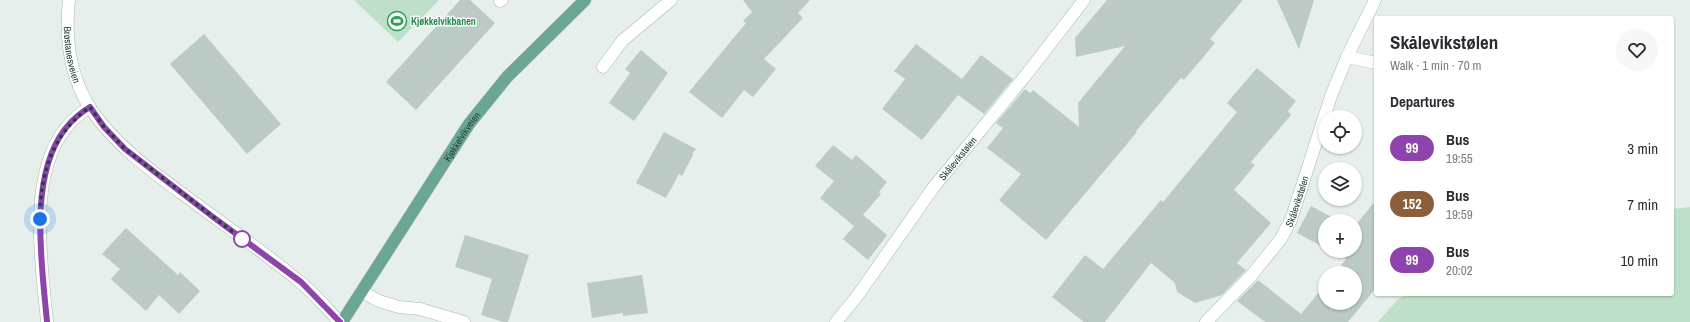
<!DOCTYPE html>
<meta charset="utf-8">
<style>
body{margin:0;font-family:"Archivo Narrow",sans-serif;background:#f7f7f7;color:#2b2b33;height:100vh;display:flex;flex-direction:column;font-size:15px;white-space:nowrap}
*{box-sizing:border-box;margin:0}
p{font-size:13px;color:#7c7c81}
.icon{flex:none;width:22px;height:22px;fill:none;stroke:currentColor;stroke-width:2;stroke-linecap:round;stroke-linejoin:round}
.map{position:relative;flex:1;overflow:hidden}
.side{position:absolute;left:1374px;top:16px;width:300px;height:280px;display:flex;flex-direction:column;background:#fff;border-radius:4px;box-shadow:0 1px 3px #0004}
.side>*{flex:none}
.badge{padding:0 8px;border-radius:13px;font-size:14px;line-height:26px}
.tools{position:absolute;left:1318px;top:110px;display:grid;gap:8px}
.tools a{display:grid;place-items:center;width:44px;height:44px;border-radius:50%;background:#fff;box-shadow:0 1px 3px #0004;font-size:20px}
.you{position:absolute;width:20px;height:20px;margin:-10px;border:3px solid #fff;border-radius:50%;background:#1a73e8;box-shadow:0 0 0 6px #1a73e833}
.map>.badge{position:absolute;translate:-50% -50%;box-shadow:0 0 0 2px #fff}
h2{padding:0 16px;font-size:15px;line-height:36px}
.round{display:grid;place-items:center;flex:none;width:42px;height:42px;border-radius:21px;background:#f7f7f7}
.overview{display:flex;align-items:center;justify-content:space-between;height:68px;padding:0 16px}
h1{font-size:19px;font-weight:700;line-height:30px}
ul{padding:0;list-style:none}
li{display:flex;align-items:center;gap:12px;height:56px;padding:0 16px}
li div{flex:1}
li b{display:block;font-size:15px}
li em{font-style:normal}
li .badge{min-width:44px;font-weight:700;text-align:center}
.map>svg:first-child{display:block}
.green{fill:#bfe0c8}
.building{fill:#bbcac4}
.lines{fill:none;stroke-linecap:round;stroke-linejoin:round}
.minor-casing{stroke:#a8b8b2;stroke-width:13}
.major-casing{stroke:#c2cac8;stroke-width:13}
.minor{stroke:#fff;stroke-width:12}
.major{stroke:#6aa596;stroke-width:12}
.line-casing{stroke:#fff;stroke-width:9}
.line{stroke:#8e44ad;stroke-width:6}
.walk{stroke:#24423a;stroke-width:4;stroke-dasharray:0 7.2}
.stop-dot{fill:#fff;stroke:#8e44ad;stroke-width:2}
.labels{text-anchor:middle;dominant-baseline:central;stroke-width:3;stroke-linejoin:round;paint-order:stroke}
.leisure-label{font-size:10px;font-weight:bold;fill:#27864d;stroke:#f7fbf9;text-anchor:start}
.street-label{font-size:10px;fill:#24423a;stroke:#f7fbf9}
</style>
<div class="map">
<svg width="1690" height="322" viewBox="0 0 1690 322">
<rect width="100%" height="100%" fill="#e6efeb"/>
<!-- green -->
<g class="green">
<path d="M354,0H439L398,42Z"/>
<path d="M1690,207V322H1378L1398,299L1408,294H1672V209Z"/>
</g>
<!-- building -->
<g class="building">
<path d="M460,0H470L495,23L416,110L386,82Z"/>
<path d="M743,0H810L798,13L803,18L764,59L776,69L753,97L744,90L722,118L689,92L746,23L743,21L752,12Z"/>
<path d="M1107,0H1243L1210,39L1215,43L1184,80L1181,78L1136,131L1137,132L1046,240L999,200L1021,174L987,148L1003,128L996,123L1025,89L1030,93L1033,90L1079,127L1078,103L1125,46L1076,57L1075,38Z"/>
<path d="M1277,0H1314L1299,49Z"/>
<path d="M204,34L281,124L247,154L170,64Z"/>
<path d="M916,44L962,79L981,55L1013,79L984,114L958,95L922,140L882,109L905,79L894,71Z"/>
<path d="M641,50L668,73L634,121L609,103L630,73L625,69Z"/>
<path d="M1257,68L1296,101L1288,111L1291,115L1251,162L1255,165L1234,190L1271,223L1237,263L1246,270L1222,295L1195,303L1177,292L1175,283L1151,263L1105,322H1084L1052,297L1085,255L1103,269L1161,200L1163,202L1237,112L1227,103Z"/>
<path d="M664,132L696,149L692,154L693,155L682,176L679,174L666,198L636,183Z"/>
<path d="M833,145L852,160L856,155L887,182L879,192L881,194L863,215L887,235L868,260L843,239L854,226L820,198L834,181L815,166Z"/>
<path d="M1376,200V288L1348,322H1265L1237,301L1258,280L1301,314L1325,285V303H1355V273H1335L1346,259L1331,251H1355V226Z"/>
<path d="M1311,206L1339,221H1325V248L1297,233Z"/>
<path d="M126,228L178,275L180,272L200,291L179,314L159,295L146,311L111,279L120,269L102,254Z"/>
<path d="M465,235L529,255L508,322H503L481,315L492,279L455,267Z"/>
<path d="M642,275L648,313L623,316V313L592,318L587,283Z"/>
</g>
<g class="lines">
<defs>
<g id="minor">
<path id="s1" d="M69,0C65,37 70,76 90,108C117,148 157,175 195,203C230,229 266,254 299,281C314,293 327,309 340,322"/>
<path d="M500,1L502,0"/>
<path d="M1347,57L1376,63"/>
<path d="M603,67L622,41L671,0"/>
<path d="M361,291L379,301L399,307L420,309L464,322"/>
<path d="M47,322C42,265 27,178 65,129C72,120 80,113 90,107"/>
<path id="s2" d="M836,322L858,295L933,188L1026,75L1084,0"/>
<path id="s3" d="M1206,322L1250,277L1280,240L1291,220L1331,96L1347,57L1375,0"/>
</g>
<g id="major">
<path id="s4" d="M342,322L469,124L507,77L585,0"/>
</g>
</defs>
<!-- minor casing -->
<use href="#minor" class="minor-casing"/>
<!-- major casing -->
<use href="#major" class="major-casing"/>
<!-- minor -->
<use href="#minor" class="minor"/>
<!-- major -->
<use href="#major" class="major"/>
</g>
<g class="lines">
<defs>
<path id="line" d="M47,322C42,265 28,177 65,129C72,120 80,113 90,107L104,127L125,149L213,217L301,282L340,322"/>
</defs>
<!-- line casing -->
<use href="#line" class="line-casing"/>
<!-- line -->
<use href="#line" class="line"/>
<!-- walk -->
<path class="walk" d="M40,219C40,175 52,133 90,107L104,127L125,149L242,239"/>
</g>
<!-- icons -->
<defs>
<symbol id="stadium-ring" viewBox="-11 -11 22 22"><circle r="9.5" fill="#f7fbf9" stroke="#2e9e5b" stroke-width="1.5"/><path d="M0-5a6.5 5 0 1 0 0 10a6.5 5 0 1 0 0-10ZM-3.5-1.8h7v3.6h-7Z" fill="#2e9e5b"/></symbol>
</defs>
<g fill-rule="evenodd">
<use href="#stadium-ring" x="386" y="10" width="22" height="22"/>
</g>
<!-- markers -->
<circle class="stop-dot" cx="242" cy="239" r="8"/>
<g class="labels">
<!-- leisure labels -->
<g class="leisure-label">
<text x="411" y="21">Kjøkkelvikbanen</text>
</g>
<!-- street labels -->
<g class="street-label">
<text stroke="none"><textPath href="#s1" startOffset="55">Brøstanesveien</textPath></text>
<text stroke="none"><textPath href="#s4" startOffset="221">Kjøkkelvikveien</textPath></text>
<text stroke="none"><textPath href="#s2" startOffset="204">Skålevikstølen</textPath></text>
<text stroke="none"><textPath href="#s3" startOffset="153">Skålevikstølen</textPath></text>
</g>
</g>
</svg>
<div class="tools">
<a><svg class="icon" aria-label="locate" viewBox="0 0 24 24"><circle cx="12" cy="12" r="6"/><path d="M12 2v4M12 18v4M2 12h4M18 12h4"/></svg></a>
<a><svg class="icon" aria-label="layers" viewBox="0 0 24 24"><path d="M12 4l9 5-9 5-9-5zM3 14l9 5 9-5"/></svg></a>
<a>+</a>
<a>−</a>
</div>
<div class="you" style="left:40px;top:219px"></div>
<section class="side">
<div class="overview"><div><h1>Skålevikstølen</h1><p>Walk · 1 min · 70 m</p></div><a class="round"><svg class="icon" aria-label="heart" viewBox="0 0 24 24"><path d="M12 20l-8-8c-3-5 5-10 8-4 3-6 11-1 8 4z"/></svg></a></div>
<h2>Departures</h2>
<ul>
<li><span class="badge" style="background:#8e44ad;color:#fff">99</span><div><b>Bus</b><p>19:55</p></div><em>3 min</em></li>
<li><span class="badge" style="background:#8b5e3c;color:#fff">152</span><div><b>Bus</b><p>19:59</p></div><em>7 min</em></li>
<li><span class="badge" style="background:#8e44ad;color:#fff">99</span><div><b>Bus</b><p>20:02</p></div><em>10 min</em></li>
</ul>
</section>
</div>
